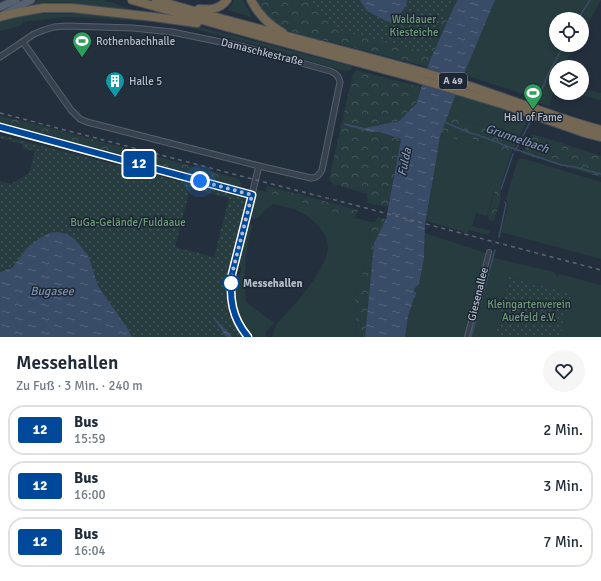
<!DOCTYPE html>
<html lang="de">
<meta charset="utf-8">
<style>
body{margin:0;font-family:Signika,sans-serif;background:#f6f6f7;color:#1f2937;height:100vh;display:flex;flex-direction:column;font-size:15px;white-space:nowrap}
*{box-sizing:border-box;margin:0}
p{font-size:13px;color:#747a83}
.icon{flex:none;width:22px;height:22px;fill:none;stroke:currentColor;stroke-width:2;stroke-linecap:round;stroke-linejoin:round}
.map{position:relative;height:337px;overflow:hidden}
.drawer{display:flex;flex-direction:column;background:#fff;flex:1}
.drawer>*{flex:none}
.badge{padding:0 8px;border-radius:3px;font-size:14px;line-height:26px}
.tools{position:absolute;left:549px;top:12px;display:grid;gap:8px}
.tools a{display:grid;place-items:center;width:40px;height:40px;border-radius:50%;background:#fff;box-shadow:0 2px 6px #0003;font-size:20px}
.you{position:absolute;width:20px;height:20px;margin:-10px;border:3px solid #fff;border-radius:50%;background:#1a73e8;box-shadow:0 0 0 6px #1a73e833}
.map>.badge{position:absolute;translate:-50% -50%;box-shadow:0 0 0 2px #fff}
.round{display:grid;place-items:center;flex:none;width:42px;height:42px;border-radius:21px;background:#f6f6f7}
.overview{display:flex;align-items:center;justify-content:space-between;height:68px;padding:0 16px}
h1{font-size:19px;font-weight:600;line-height:30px}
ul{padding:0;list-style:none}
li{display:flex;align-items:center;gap:12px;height:50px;margin:0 8px 6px;padding:0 8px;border:2px solid #e0e1e3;border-radius:16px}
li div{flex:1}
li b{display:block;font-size:15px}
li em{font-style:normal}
li .badge{min-width:44px;font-weight:700;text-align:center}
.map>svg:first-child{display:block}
.grass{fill:#263c3f}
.forest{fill:url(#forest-crowns)}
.park{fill:url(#park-dots);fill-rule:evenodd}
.water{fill:url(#water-ripples)}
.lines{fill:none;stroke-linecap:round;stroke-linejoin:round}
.stream{stroke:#394c67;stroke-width:1.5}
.minor-casing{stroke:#565f6c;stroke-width:6}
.tertiary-casing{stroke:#565f6c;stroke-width:7}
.primary-casing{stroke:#414a57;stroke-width:9}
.motorway-casing{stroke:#434c59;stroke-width:10}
.minor{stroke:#38414e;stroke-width:4}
.tertiary{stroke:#38414e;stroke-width:5}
.primary{stroke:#56606e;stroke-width:7}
.motorway{stroke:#746855;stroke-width:8}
.rail{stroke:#5a6575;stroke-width:1.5;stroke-dasharray:4 4;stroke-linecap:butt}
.line-casing{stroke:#fff;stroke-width:9}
.line{stroke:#00489a;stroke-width:6}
.walk{stroke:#b4bcc9;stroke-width:4;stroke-dasharray:0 7.2}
.stop-dot{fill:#fff;stroke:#00489a;stroke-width:2}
.labels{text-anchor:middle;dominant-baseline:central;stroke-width:3;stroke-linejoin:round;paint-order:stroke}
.shield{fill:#1d2633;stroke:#878f9c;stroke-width:1}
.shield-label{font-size:10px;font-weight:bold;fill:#b4bcc9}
.park-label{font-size:11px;fill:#6b9a76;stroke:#1d2633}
.poi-label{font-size:11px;fill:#b4bcc9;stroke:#1d2633;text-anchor:start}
.street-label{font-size:11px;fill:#b4bcc9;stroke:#1d2633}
.stop-label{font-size:11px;font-weight:bold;fill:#b4bcc9;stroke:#1d2633;text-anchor:start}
.water-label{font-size:12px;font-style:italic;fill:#7c92b1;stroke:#1d2633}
</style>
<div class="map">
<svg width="601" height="337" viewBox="0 0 601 337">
<defs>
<pattern id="forest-crowns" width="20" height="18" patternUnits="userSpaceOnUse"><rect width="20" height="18" fill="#263c3f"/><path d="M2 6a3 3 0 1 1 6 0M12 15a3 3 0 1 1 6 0" fill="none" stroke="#435659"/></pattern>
<pattern id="park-dots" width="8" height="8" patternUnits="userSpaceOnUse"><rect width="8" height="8" fill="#263c3f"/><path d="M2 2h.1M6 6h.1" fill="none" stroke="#435659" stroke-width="1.8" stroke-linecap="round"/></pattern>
<pattern id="water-ripples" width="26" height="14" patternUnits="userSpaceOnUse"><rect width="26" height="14" fill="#394c67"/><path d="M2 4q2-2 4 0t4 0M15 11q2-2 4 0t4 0" fill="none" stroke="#53647b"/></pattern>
</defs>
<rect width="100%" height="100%" fill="#242f3e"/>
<!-- grass -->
<g class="grass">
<path d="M38,0H104L139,12L60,4L41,5L24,8Z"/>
<path d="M234,0H243L249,11L252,17L227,10L232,5Z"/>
<path d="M495,0H601L582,34V19H556V45H576L563,67H556V80L555,82L556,83V89H555L549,106L534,101L535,98L468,76L465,71Z"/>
<path d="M56,11L85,12L172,22L204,28L335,62L351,66L352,68L350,71H345L253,44L191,28L153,22L93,18L64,17L23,22L20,26L0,31V20L12,16Z"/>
<path d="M582,89L601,93V100L573,93H582Z"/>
<path d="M455,94L485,103L527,118L526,124L520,135L468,122L449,111Z"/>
<path d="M0,122L69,140L131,158L235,186V188L0,125Z"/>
<path d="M440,136L456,139L469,138L511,153L500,188L494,190L487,216L476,213L472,226L490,231L488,235L469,230L467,233L426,221L437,156Z"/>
<path d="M518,159H525L601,182V259L501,232L508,204L506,199Z"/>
<path d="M256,189L370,222L369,257L355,296L357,337H273L274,330L276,325C291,309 329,268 328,246C327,230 310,216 296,210C289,207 280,206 273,204L262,213L260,216L254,219L249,218Z"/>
<path d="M248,224L253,225C244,252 244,274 246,302L274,323L266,331V337H255C251,333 247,329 244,325C235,311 235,294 235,278C243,274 243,267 237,261Z"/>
<path d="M425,233L428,234L486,253L495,254L494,258L554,272L558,277L559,274L601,285V337H560L571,294L509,277L495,337H405L408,317L414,297V289L419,284L424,259Z"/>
</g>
<!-- forest -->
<g class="forest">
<path d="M254,0H457L430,60L428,67L336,43L292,32L282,28L266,17Z"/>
<path d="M356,70L421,87L416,104L399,121L365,128L344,123L370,132H379L401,139L388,207L368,203L367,194L333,184L329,179L352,77Z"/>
<path d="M449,111L468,122L520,135L511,153L469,138L456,139L440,136Z"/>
<path d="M0,116L47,127L239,179L241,184L240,190L235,188V186L131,158L69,140L0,122Z"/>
<path d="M532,134L601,156V177L522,154Z"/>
<path d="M267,186L358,210L355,218L266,192Z"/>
<path d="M500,188L501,198L494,221L489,220L488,214L495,190Z"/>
<path d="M378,217L386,219L374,243L365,337H357L355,296L369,257L370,222H375Z"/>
</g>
<!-- park -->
<g class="park">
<path d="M307,0H452L439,27L427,58L422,53L416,50L342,31Z"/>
<path d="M0,135L249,199L229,271L226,295L229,315L244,337H233L215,319L226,337H132L128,329L98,286L89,257L75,239L67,234L58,232L26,249L12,268L0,272V181L11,184L29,173L35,151L23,149L22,144L0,138ZM190,188L229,198L214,257L175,247Z"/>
<path d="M509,277L571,294L560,337H495Z"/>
</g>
<!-- water -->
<g class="water">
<path d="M360,0H407L406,6L394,22L386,21L367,11Z"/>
<path d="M457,0H495L459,86L440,136L437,156L425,225L424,259L419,284L414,289V291L416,292L415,298H414L408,317L405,337H365L374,243L386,219L401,139L379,132H370L344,125V123L365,128L399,121L416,104L430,60Z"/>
<path d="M58,232L67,234L75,239L89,257L98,286L128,329L132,337H0V272L12,268L26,249L40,238L49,233Z"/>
<path d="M213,317L233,337H226Z"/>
</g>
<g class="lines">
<!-- stream -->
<g class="stream">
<path d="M578,19L590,0"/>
<path d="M535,107L548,74L564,45"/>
<path d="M444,122L470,133L478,135L512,148L561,165L575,167L601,174"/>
<path d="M515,151L526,130L532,118"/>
<path d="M501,189L513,154"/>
<path d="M499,237L506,204L505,202"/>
<path d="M471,337L495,250"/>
</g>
<defs>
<g id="minor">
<path d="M0,127L252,195"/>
<path d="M467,337L489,252"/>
</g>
<g id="tertiary">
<path d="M0,57L34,34L44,30L54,27L67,26L133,28L172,32L245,47L330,71C336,73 339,76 340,82L322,170C319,175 317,178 311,178L259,166L87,122L80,119L71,110L23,42"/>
<path d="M249,337C219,302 234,262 245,223C250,204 254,185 259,166"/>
</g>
<g id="primary">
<path d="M0,7L16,0"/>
<path d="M4,14L31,0"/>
</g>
<g id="motorway">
<path d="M132,0L227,27L412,77L502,104L585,133L601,137"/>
<path d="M156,0C256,30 358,53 457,82C506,97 552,117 601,130"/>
<path d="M251,0C258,14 269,25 283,33"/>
<path d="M199,9C211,10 220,9 227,0"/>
<path d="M0,17L15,13L43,8H72L154,17L197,23"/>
</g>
</defs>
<!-- minor casing -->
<use href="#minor" class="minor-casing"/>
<!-- tertiary casing -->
<use href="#tertiary" class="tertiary-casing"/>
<!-- primary casing -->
<use href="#primary" class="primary-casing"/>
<!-- motorway casing -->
<use href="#motorway" class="motorway-casing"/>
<!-- minor -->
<use href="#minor" class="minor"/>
<!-- tertiary -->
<use href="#tertiary" class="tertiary"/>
<!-- primary -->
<use href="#primary" class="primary"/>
<!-- motorway -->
<use href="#motorway" class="motorway"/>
<!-- rail -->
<path class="rail" d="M0,113L264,182L358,206L601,270"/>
</g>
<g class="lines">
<defs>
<path id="line" d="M0,127L252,195L232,274C229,298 232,318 248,337"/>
</defs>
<!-- line casing -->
<use href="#line" class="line-casing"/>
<!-- line -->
<use href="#line" class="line"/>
<!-- walk -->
<path class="walk" d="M200,181L252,195L232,274L231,285V283"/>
</g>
<!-- icons -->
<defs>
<symbol id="stadium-pin" viewBox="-11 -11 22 30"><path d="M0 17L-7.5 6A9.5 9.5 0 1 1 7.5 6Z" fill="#2e9e5b" stroke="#1d2633"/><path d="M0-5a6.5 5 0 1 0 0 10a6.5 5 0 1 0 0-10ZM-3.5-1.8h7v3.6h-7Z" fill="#fff"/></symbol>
<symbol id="building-pin" viewBox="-11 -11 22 30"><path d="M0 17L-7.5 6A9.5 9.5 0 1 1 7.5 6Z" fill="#0f9aa8" stroke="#1d2633"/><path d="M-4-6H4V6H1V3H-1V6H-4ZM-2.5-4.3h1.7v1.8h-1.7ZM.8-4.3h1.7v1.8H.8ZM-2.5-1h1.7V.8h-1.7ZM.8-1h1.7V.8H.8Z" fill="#fff"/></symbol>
</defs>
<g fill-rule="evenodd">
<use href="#stadium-pin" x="71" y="30" width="22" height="30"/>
<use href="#building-pin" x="104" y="70" width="22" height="30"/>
<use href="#stadium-pin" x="522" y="82" width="22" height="30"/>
</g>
<!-- markers -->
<circle class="stop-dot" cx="231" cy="283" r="8"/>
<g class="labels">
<!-- shield labels -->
<rect class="shield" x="439" y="73" width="28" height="16" rx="3"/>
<g class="shield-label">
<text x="453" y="81">A 49</text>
</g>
<!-- park labels -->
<g class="park-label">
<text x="414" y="19">Waldauer<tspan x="414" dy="13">Kiesteiche</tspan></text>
<text x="128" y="222">BuGa-Gelände/Fuldaaue</text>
<text x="529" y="304">Kleingartenverein<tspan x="529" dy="13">Auefeld e.V.</tspan></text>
</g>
<!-- poi labels -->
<g class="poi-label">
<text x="96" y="41">Rothenbachhalle</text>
<text x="129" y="81">Halle 5</text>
<text x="533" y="117" text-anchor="middle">Hall of Fame</text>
</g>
<!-- street labels -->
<g class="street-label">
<text transform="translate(262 52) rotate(14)">Damaschkestraße</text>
<text transform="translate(478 294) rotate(-76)">Giesenallee</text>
</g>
<!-- stop labels -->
<g class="stop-label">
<text x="243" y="283">Messehallen</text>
</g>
<!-- water labels -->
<g class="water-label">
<text transform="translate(517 139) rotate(19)">Grunnelbach</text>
<text transform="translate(405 162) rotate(-78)">Fulda</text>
<text x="52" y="291">Bugasee</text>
</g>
</g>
</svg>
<div class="tools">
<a><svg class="icon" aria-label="locate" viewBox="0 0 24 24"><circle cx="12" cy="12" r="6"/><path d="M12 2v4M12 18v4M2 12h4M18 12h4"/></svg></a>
<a><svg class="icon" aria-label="layers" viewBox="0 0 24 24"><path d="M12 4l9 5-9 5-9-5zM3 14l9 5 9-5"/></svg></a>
</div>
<div class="you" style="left:200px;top:181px"></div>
<b class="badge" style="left:139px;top:164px;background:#00489a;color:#fff">12</b>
</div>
<section class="drawer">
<div class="overview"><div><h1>Messehallen</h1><p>Zu Fuß · 3 Min. · 240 m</p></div><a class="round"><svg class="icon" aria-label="heart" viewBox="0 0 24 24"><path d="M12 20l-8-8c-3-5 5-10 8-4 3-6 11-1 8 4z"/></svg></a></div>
<ul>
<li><span class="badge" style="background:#00489a;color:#fff">12</span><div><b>Bus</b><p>15:59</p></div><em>2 Min.</em></li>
<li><span class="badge" style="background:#00489a;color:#fff">12</span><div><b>Bus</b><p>16:00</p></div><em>3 Min.</em></li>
<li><span class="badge" style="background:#00489a;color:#fff">12</span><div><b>Bus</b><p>16:04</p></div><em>7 Min.</em></li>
</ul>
</section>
